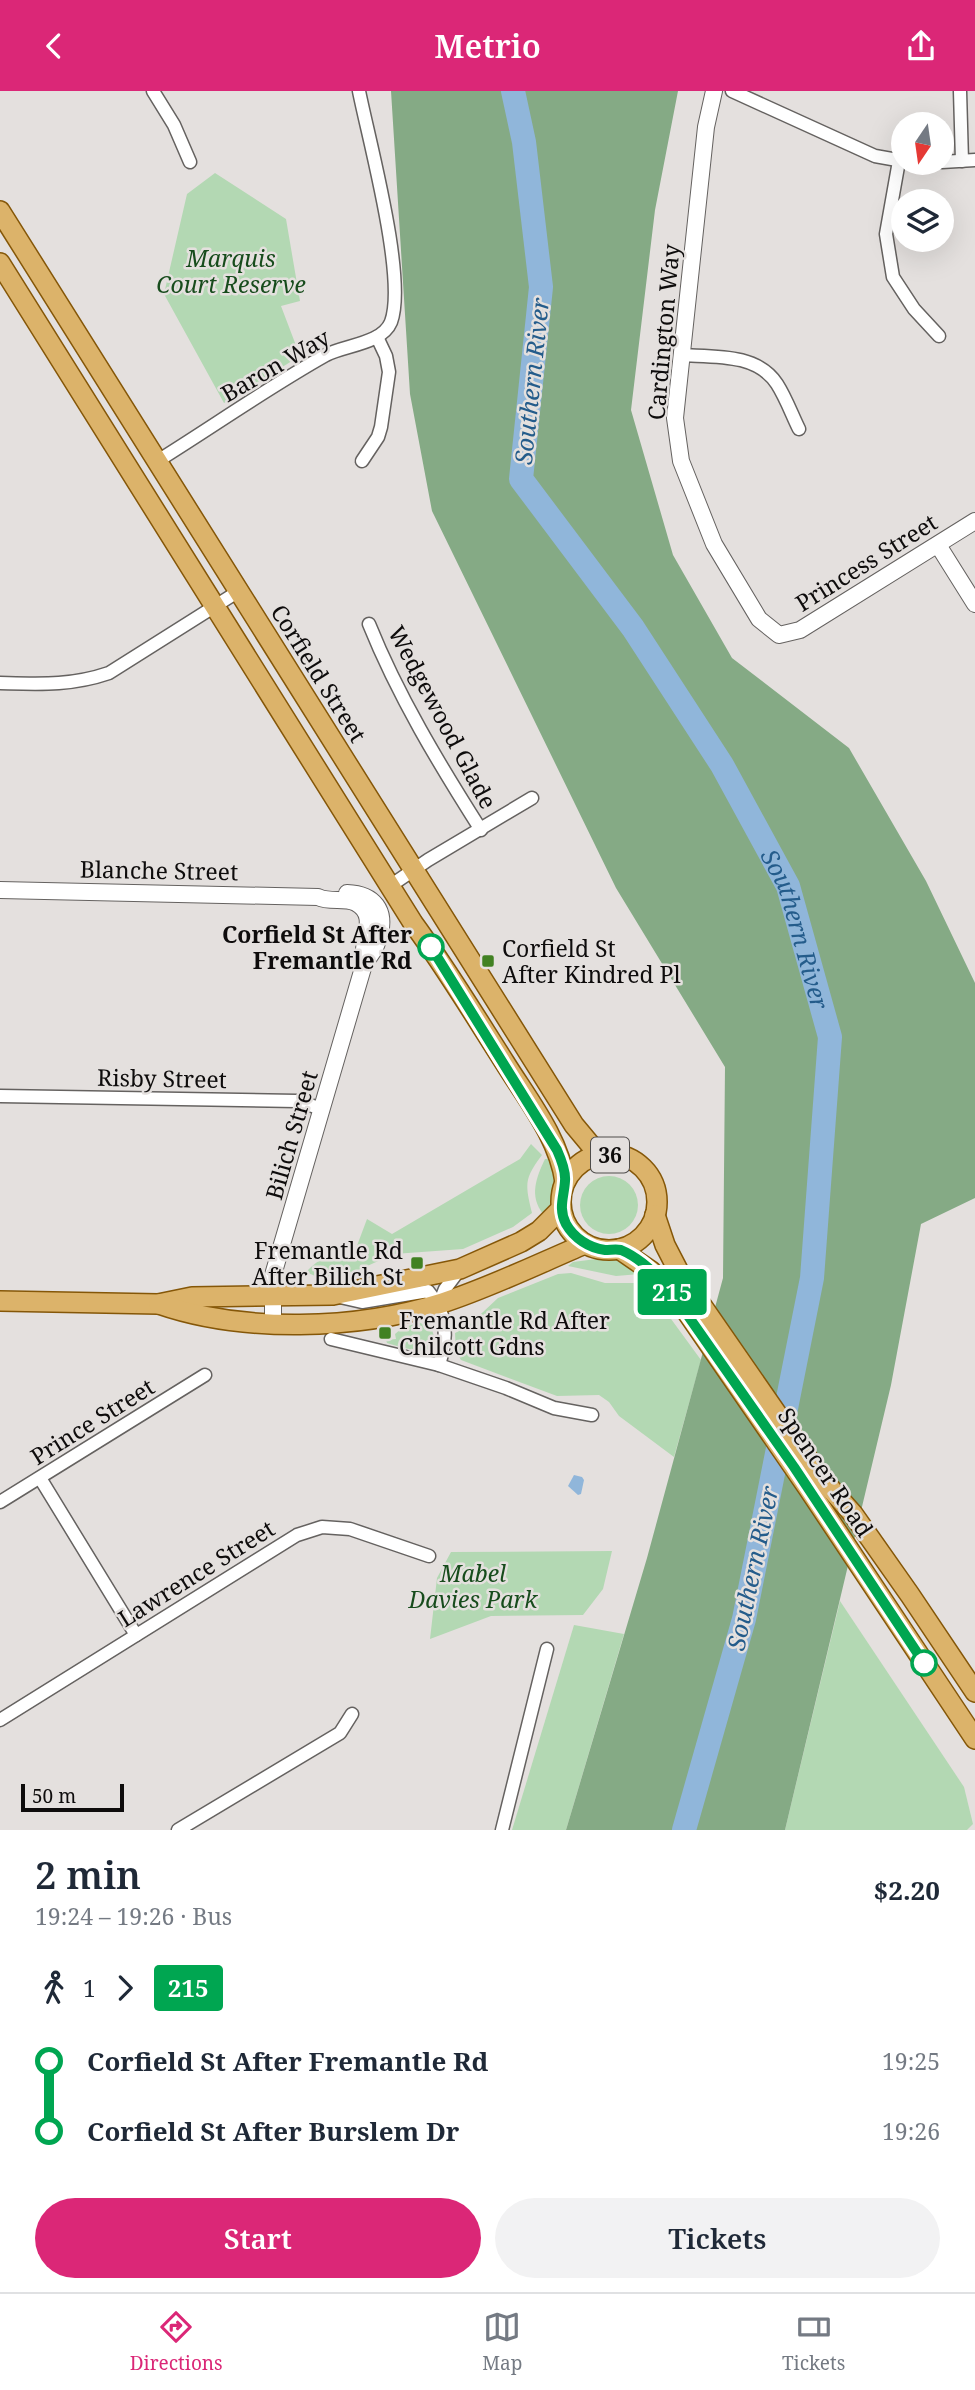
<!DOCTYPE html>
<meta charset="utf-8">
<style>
body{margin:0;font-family:"Noto Serif",serif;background:#f2f2f3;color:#1f2937;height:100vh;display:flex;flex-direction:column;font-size:26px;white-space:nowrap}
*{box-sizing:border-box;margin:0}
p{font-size:23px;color:#747a83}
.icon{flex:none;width:38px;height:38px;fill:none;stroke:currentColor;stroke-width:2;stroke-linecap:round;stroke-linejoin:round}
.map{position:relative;height:1739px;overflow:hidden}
.details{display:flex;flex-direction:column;background:#fff;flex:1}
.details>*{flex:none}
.badge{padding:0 14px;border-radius:5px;font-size:24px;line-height:46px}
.needle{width:46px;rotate:193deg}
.fabs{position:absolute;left:891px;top:21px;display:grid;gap:14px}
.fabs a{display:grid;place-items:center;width:63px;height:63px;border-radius:50%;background:#fff;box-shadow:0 7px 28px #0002;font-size:35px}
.scale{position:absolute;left:21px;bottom:18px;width:103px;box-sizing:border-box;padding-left:7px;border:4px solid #0e0c0c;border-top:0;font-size:19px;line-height:24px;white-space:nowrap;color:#0e0c0c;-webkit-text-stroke:5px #e4e0de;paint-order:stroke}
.map>.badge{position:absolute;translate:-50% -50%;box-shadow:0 0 0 4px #fff}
.legs{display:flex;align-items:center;gap:10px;height:77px;padding:0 35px;font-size:23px}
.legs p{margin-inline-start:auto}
.summary{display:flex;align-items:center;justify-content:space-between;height:119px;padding:0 35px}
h1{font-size:38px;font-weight:600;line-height:52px}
.button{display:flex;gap:14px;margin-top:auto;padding:14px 35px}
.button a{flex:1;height:80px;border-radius:42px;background:#db2777;color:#fff;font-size:28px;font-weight:600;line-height:80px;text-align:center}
.button a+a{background:#f2f2f3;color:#1f2937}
ul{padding:0 35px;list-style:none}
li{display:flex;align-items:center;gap:24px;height:70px;font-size:26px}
li i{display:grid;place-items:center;width:10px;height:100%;margin:0 9px;background:currentColor}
li i::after{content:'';width:18px;height:18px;margin:-9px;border:5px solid;border-radius:50%;background:#fff}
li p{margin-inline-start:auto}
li:first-child i{background:linear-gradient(#0000 50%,currentColor 0)}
li:last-child i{background:linear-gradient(currentColor 50%,#0000 0)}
header{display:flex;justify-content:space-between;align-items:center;height:91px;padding:0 35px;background:#db2777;color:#fff;font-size:32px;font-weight:600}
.tabs{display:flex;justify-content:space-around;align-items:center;height:98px;border-top:2px solid #e0e1e3;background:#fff;font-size:19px;color:#747a83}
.tabs a{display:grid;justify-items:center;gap:4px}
.tabs .active{color:#db2777}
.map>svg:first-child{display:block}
.green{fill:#b3d8b3}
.forest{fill:#85aa85}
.water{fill:#90b6da}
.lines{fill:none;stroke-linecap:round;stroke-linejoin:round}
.river{stroke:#90b6da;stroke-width:24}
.minor-casing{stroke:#656260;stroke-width:15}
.tertiary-casing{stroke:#656260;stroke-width:18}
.primary-casing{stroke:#855708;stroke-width:22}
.minor{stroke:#fff;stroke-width:12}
.tertiary{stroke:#fff;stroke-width:16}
.primary{stroke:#dcb36a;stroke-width:19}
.line-1-casing{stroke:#fff;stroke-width:16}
.line-1{stroke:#00a651;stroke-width:10}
.stop-1-dot{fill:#fff;stroke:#00a651;stroke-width:3.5}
.poi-dot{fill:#418122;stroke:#e4e0de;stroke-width:2.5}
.labels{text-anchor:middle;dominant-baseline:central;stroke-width:5;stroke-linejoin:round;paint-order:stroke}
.shield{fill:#e4e0de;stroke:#4e4c4b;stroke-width:2}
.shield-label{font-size:21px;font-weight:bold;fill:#0e0c0c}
.park-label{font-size:23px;font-style:italic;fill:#174c1c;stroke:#e4e0de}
.street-label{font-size:23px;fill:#0e0c0c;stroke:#e4e0de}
.stop-label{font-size:23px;font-weight:bold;fill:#0e0c0c;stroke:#e4e0de;text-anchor:end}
.poi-label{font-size:23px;fill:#0e0c0c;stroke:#e4e0de;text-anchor:start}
.water-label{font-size:24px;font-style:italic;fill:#245c8b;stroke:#e4e0de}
</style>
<header><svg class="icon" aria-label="back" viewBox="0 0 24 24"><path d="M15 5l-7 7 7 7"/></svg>Metrio<svg class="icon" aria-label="share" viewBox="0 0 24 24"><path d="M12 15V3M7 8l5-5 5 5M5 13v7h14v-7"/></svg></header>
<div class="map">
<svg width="975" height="1739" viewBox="0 0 975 1739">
<rect width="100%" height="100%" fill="#e4e0de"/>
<!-- green -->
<g class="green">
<path d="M215,82L286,128L300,210L281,215L300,265L224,312L164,203L187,103Z"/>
<path d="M531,1053L542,1064C524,1088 525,1093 532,1122L513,1136L463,1158L394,1163L356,1180L322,1188L306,1181C323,1164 329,1164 352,1168L367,1128L392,1143L520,1068Z"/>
<path d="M545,1068H549C556,1088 560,1107 543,1123C529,1105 536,1087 545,1068Z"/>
<circle cx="609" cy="1114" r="29"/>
<path d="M596,1168H614L640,1183L616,1185L568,1175L573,1171Z"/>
<path d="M571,1182L605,1192H636L647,1195L701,1269L674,1366L619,1325L609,1311L599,1304L557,1305L461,1269L456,1260L455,1242L467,1236L498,1207L558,1183Z"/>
<path d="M419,1231L432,1239C444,1272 401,1256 387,1252L386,1249L396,1248L395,1243L401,1238Z"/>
<path d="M612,1460L603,1498L583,1524L491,1525L430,1548L437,1487L451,1461Z"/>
<path d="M840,1510L964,1696L973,1733L967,1739H785Z"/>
<path d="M574,1534L624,1543L566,1739H512Z"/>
</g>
<!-- forest -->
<path class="forest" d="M391,0H678L655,119L631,319L673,464L732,567L849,657L926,790L975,892V1107L921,1133L891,1294L785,1739H566L647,1467L723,1187L725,976L616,797L432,420L410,303Z"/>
<!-- water -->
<path class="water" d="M574,1384L582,1386L584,1389L581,1403L578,1404L568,1395Z"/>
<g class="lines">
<!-- river -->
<path class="river" id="s1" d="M513,0L524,51L541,196L521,388L633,537L722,674L788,795L830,946L812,1187L744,1528L684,1739"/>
<defs>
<g id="minor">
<path d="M153,0L174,34L190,71"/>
<path d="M732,0L875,65L903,70"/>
<path d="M960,0L962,70"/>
<path d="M899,70L886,143L893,186L914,218L939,245"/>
<path d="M942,71L975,69"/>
<path d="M681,264C714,266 757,262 777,293C786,307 792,324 799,338"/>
<path d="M159,369C215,334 269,296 326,264C345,254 382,253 391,231C407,188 369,50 359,0"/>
<path d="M362,370L378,346L381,336L389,281L386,265L377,246"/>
<path d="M369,533C398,605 439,673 481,739"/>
<path d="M0,592C39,593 71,595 109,582L239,500"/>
<path d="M390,795L428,769L532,707"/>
<path d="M0,1005L297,1010L322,1018"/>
<path d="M340,1206L362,1211L428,1200C448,1223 448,1246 439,1274"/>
<path d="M439,1213L445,1198L460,1178"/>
<path d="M331,1248L439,1274L506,1297L554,1317L592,1324"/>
<path d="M40,1387L136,1544"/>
<path d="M0,1411L205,1284"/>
<path d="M0,1629L297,1444L322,1436L350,1438L429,1465"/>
<path d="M178,1739L340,1642L352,1623"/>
<path d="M502,1739L547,1558"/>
</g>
<g id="tertiary">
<path d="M714,0L706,36L675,327L681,370L714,453L759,528L779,544L800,539L975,430"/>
<path d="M938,454L975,513"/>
<path d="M0,799L318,806C330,812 345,806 356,812C380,825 359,851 365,870L273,1184V1233"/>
<path d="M347,802C374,803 387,819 379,846C376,856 373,863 365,870"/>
</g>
<g id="primary">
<path d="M0,120C192,424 383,729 574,1034L594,1058L604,1064"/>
<path d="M0,172L413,832C446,877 475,925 505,972C528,1009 559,1047 565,1091"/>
<circle cx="609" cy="1111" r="48"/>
<path d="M655,1124L665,1154L680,1183L822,1388L853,1423L910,1504L975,1601"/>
<path d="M619,1158L651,1180L680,1211L808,1397L975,1648"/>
<path d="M0,1210L158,1213L192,1206L333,1204L460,1178L521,1151L539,1140L561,1118"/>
<path d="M159,1213C243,1242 357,1239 442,1212C491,1196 538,1173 585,1153"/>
</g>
</defs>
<!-- minor casing -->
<use href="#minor" class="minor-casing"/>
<!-- tertiary casing -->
<use href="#tertiary" class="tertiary-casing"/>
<!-- primary casing -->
<use href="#primary" class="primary-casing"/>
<!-- minor -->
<use href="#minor" class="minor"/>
<!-- tertiary -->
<use href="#tertiary" class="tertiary"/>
<!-- primary -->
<use href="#primary" class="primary"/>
</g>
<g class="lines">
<defs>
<path id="line-1" d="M431,856L557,1059C561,1068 566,1080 565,1090C564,1106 558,1117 566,1133C574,1147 589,1157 605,1159C611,1159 616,1158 621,1159C638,1166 652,1180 665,1192L794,1376L924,1572"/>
</defs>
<!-- line-1 casing -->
<use href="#line-1" class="line-1-casing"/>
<!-- line-1 -->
<use href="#line-1" class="line-1"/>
</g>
<!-- markers -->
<g class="stop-1-dot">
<circle cx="431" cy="856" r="12"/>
<circle cx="924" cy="1572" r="12"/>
</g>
<g class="poi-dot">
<rect x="481" y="863" width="14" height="14" rx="3.5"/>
<rect x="410" y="1165" width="14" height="14" rx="3.5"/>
<rect x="378" y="1235" width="14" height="14" rx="3.5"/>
</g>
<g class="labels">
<!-- shield labels -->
<rect class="shield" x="591" y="1046.5" width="38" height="35" rx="5"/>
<g class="shield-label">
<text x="610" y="1064">36</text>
</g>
<!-- park labels -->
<g class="park-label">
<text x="231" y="167">Marquis<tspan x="231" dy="26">Court Reserve</tspan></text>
<text x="473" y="1482">Mabel<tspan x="473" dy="26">Davies Park</tspan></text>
</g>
<!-- street labels -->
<g class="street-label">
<text transform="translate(663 241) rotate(-85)">Cardington Way</text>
<text transform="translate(275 274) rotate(-30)">Baron Way</text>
<text transform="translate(866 471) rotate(-32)">Princess Street</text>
<text transform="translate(319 582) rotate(58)">Corfield Street</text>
<text transform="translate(443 626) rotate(62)">Wedgewood Glade</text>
<text transform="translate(159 779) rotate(1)">Blanche Street</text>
<text transform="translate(162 987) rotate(1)">Risby Street</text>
<text transform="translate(291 1044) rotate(-74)">Bilich Street</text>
<text transform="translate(92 1330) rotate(-32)">Prince Street</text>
<text transform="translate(826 1381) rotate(56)">Spencer Road</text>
<text transform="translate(196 1482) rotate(-32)">Lawrence Street</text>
</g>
<!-- stop labels -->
<g class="stop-label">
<text x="412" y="843">Corfield St After<tspan x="412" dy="26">Fremantle Rd</tspan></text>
</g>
<!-- poi labels -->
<g class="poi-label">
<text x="502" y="857">Corfield St<tspan x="502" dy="26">After Kindred Pl</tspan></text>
<text x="403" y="1159" text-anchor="end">Fremantle Rd<tspan x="403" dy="26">After Bilich St</tspan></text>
<text x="399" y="1229">Fremantle Rd After<tspan x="399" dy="26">Chilcott Gdns</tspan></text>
</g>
<!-- water labels -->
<g class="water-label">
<text transform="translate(531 290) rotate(-84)">Southern River</text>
<text stroke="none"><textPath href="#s1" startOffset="922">Southern River</textPath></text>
<text transform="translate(752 1477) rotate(-78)">Southern River</text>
</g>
</g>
</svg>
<div class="fabs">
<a><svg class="needle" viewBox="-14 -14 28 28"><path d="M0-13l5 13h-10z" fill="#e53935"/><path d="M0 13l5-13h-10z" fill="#747a83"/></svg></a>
<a><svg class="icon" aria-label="layers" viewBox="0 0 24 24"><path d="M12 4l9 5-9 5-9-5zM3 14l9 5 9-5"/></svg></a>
</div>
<div class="scale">50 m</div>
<b class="badge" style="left:672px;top:1201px;background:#00a651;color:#fff">215</b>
</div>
<section class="details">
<div class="summary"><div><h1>2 min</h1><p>19:24 – 19:26 · Bus</p></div><b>$2.20</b></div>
<div class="legs"><svg class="icon" aria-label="walk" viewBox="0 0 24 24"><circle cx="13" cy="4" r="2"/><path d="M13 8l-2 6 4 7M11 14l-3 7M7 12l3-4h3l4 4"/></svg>1<svg class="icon" aria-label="forward" viewBox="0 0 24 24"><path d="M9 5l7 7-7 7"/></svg><b class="badge" style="background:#00a651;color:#fff">215</b></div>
<ul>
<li><i style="color:#00a651"></i><b>Corfield St After Fremantle Rd</b><p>19:25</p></li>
<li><i style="color:#00a651"></i><b>Corfield St After Burslem Dr</b><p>19:26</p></li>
</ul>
<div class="button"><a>Start</a><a>Tickets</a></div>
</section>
<nav class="tabs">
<a class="active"><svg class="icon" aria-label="directions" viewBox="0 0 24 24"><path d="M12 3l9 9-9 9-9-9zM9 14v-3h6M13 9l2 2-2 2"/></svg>Directions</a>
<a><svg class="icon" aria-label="map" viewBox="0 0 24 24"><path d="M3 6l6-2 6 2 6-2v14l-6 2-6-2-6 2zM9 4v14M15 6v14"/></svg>Map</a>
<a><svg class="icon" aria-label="tickets" viewBox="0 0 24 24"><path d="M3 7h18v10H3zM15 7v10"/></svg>Tickets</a>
</nav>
